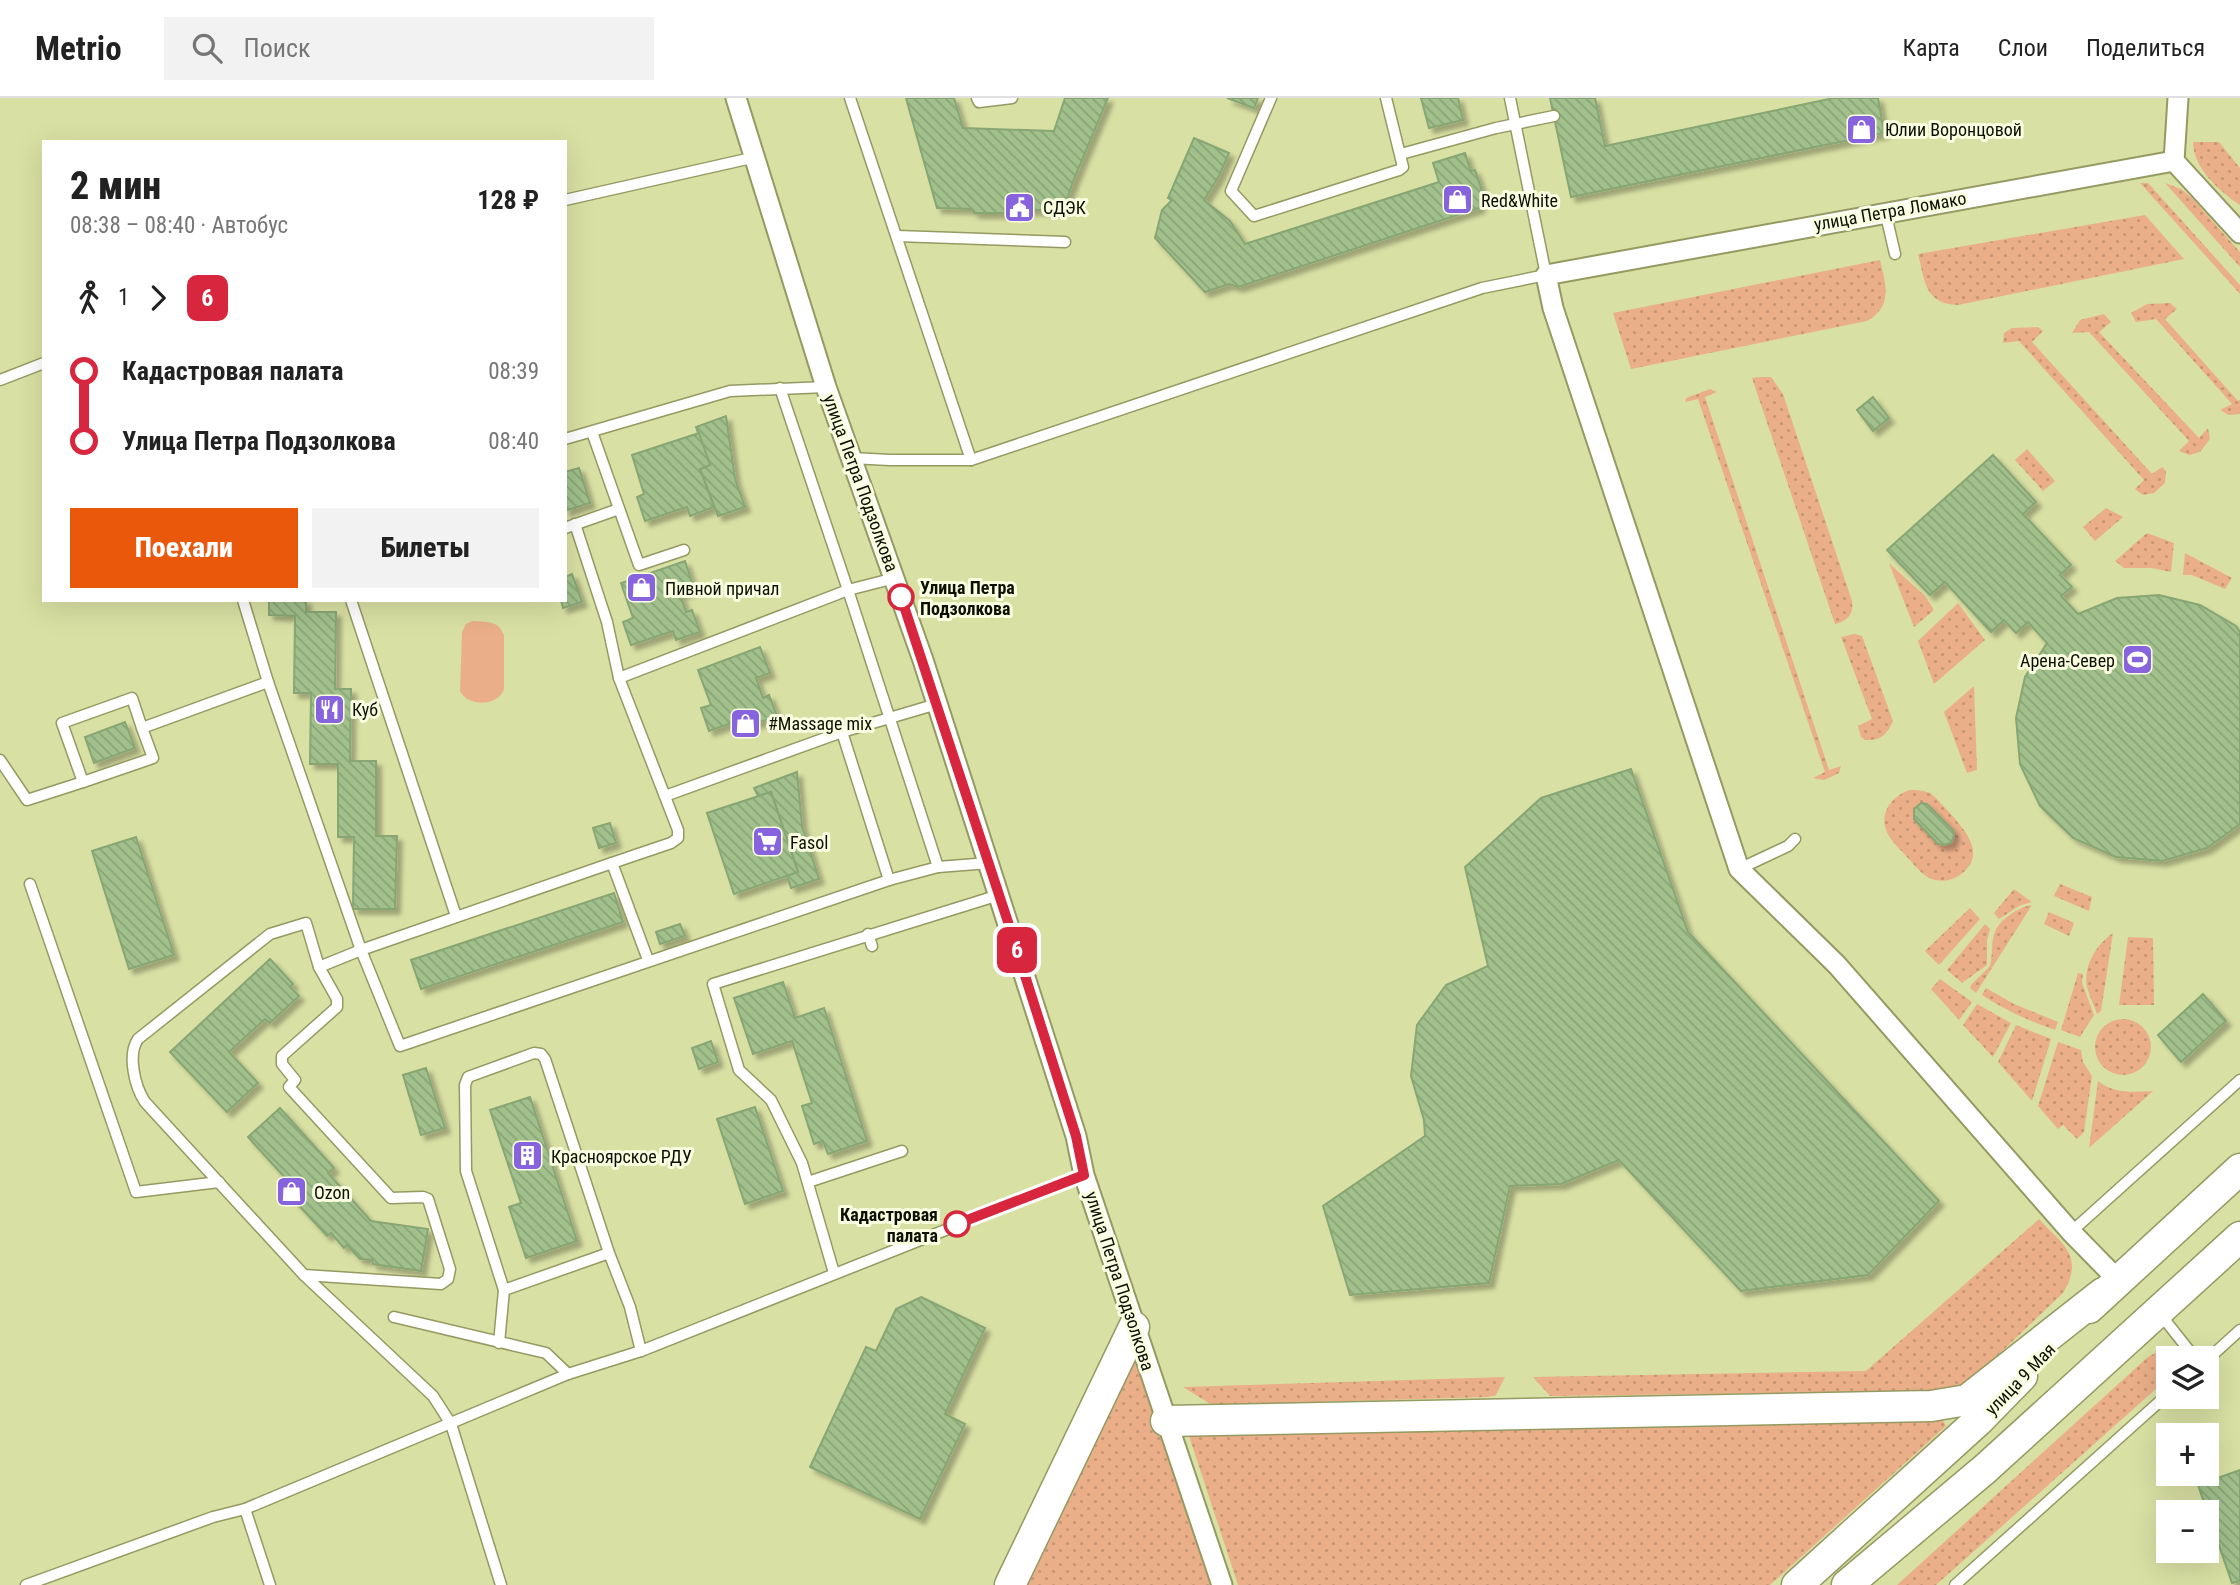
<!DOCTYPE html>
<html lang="ru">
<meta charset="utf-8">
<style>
body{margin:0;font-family:"Roboto Condensed",sans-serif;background:#f2f2f2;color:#222;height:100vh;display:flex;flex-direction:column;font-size:26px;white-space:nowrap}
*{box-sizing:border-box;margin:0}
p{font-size:23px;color:#767676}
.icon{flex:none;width:38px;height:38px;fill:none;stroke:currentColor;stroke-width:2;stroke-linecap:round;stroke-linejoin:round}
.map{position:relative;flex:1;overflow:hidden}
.side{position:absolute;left:42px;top:42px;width:525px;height:462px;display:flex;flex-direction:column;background:#fff;border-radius:0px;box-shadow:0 7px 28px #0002}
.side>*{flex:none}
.badge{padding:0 14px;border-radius:10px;font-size:24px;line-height:46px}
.controls{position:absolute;left:2156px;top:1248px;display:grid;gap:14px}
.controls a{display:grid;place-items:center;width:63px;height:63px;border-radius:0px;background:#fff;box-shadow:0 7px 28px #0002;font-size:35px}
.map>.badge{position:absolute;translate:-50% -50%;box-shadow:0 0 0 4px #fff}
.legs{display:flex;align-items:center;gap:10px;height:77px;padding:0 28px;font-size:23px}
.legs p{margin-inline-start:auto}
.headline{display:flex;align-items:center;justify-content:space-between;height:119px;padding:0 28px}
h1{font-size:38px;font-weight:800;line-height:52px}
.button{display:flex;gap:14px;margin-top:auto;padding:14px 28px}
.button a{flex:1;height:80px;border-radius:0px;background:#ea580c;color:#fff;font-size:28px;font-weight:800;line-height:80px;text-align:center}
.button a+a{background:#f2f2f2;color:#222}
ul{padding:0 28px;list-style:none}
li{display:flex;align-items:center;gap:24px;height:70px;font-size:26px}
li i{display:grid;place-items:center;width:10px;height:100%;margin:0 9px;background:currentColor}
li i::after{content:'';width:18px;height:18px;margin:-9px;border:5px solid;border-radius:50%;background:#fff}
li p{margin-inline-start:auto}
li:first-child i{background:linear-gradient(#0000 50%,currentColor 0)}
li:last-child i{background:linear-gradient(currentColor 50%,#0000 0)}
header{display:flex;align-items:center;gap:42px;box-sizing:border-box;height:98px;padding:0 35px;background:#fff;border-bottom:2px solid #e0e0e0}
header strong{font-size:33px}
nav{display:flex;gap:38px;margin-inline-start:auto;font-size:24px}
.search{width:490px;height:63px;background:#f2f2f2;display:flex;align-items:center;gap:18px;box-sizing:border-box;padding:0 24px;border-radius:0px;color:#767676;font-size:26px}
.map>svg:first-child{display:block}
.grass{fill:url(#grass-dots)}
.pitch{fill:#eaaf89}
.building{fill:url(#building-back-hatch);stroke:#87a673;stroke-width:2;filter:url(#shadow)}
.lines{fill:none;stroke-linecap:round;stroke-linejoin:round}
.service-casing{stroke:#949a61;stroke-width:13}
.minor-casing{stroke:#949a61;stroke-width:23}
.primary-casing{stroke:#949a61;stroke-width:33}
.service{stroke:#fff;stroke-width:10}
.minor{stroke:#fff;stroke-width:19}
.primary{stroke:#fff;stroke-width:30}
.line-1-casing{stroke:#fff;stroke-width:16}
.line-1{stroke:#d7263d;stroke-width:10}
.stop-1-dot{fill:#fff;stroke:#d7263d;stroke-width:3.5}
.labels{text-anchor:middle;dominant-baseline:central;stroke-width:6;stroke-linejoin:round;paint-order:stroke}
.poi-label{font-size:18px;fill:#0d0f00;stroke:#fafee0;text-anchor:start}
.street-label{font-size:18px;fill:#0d0f00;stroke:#fafee0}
.stop-label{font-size:18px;font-weight:bold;fill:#0d0f00;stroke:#fafee0;text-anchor:start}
</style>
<header>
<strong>Metrio</strong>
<div class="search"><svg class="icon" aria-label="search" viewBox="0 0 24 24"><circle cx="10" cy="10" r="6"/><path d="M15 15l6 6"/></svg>Поиск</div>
<nav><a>Карта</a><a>Слои</a><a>Поделиться</a></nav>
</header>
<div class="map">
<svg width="2240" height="1487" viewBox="0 0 2240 1487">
<defs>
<pattern id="grass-dots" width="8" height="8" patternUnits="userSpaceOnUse" patternTransform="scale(1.75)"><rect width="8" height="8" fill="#eaaf89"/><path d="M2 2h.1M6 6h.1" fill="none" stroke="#c89574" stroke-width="1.8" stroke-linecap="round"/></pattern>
<pattern id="building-back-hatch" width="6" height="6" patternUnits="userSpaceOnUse" patternTransform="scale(1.75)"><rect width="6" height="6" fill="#a1c08c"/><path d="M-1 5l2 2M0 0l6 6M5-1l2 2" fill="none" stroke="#89a477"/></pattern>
<filter id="shadow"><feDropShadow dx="5" dy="5" stdDeviation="2" flood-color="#0004"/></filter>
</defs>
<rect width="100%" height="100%" fill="#d9e0a3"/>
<!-- grass -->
<g class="grass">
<path d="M2193,44H2219L2240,70V107C2220,94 2193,70 2193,44Z"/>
<path d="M2140,85H2148L2240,187V196Z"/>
<path d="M2165,85L2181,91L2191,99L2240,154V169Z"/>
<path d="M2145,117L2184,161L1958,207C1924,206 1925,182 1918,156Z"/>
<path d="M1880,162C1886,187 1893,208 1867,223L1631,271L1613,215Z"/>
<path d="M2170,205L2177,211L2165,221L2238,303L2240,302V316L2229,317L2220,312L2232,306L2156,221L2136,224L2131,215L2147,206Z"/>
<path d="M2104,216L2111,224L2099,234L2199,340L2208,330L2210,341L2200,354L2189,357L2179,353L2189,343L2089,234L2072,235L2080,222Z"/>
<path d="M2038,229L2043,233L2032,244L2152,376L2162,369L2166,373L2165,385L2154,395L2143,397L2135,391L2144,382L2019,243L2003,245L2004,235L2012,230Z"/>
<path d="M1761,279H1771L1783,296L1852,503C1854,517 1847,523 1835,526L1752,280Z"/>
<path d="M1710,291L1717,294L1705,299L1829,672L1841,668L1839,675L1824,682L1813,680L1825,674L1698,301L1685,304L1686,300Z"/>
<path d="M2027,351L2055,383L2043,393L2015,362Z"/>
<path d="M2106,410L2123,419L2095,443L2083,429Z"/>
<path d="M2147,435L2174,445L2171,474L2151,470H2124L2115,463Z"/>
<path d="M2185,455L2232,480L2225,491L2192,477H2183Z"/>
<path d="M1889,465L1925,498L1933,510V513L1914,529Z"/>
<path d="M1958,505L1985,542L1934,586L1918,543Z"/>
<path d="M1855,536L1862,538L1893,623C1887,637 1880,643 1865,642L1861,639L1858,628L1872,621L1841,539Z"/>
<path d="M1974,588L1977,672L1967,675L1944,614Z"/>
<path d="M1909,692C1916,692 1923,692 1930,695C1937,700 1943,708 1949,714C1965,732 1988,757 1960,777C1953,782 1943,784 1935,782C1922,779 1915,767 1906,758C1901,752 1893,745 1889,738C1877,718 1890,699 1909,692Z"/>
<path d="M2060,786L2092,799L2089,813L2054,798Z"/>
<path d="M2014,791L2032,804L2019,808L1999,821L1994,815Z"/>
<path d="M2032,807L1976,895L1970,890L1971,887L1990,868C1995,845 1987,832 2011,816C2017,812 2024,808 2032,807Z"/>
<path d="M1970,810L1980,821L1939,867L1925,853Z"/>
<path d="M2049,814L2074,825L2069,838L2044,826Z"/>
<path d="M1985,826L1990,831L1987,842V867L1962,885L1947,872Z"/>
<path d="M2113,835L2101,913L2097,916C2094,907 2089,898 2087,889C2083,868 2096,847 2113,835Z"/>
<path d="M2128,839L2153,840L2154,907H2119Z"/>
<path d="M2078,875L2083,876L2082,885L2094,917L2080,939L2061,932Z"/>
<path d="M1940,881L1972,904L1959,922L1931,891Z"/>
<path d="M1986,890L2014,906L2058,924L2055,932C2029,923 2005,912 1982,897Z"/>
<path d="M1977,906L2011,925L1993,959L1963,927Z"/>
<circle cx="2123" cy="949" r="28"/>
<path d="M2016,927L2051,941L2032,1003L1998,964Z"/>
<path d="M2058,944L2081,952L2083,964L2092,978L2084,1034L2077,1041L2063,1027L2058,1031L2038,1008Z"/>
<path d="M2098,983C2114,996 2133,994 2153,993L2089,1050Z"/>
<path d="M2039,1121C2063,1147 2085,1158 2063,1195L1973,1281L1955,1289L1927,1293L1550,1298L1533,1279L1866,1273Z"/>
<path d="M2157,1254L2166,1255L2171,1258V1260H2168L2167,1281L1936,1487H1897L2148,1259Z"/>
<path d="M1134,1260L1212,1487H1026Z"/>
<path d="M1505,1279L1496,1297L1488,1299L1212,1307L1183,1289Z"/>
<path d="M1942,1321L1946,1328L1770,1487H1238L1189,1338Z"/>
</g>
<!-- pitch -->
<path class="pitch" d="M472,523C487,524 498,522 504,537V591C498,609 468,609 460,593L462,534L466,526Z"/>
<!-- building -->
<g class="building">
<path d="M906,0H954L963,30L1054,33L1065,0H1108L1074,81L1063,112H1014L1013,115H974L972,111L937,110Z"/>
<path d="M1227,0H1258L1254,10Z"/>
<path d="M1421,0H1458L1463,22L1429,30Z"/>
<path d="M1550,0H1595L1605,48L1834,0H1878L1884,35L1571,99Z"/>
<path d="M1194,40L1229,55L1219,78L1204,102L1230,123L1245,146L1439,84L1433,65L1465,55L1471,73L1475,72L1483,96L1479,110L1238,189L1229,186L1205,194L1155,140L1162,112L1172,102L1168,100Z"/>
<path d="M1873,299L1889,320L1873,333L1857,312Z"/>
<path d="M726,318L735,381L745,409L718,418L700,371L710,367L696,329Z"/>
<path d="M699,335L710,367L700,371L714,409L690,418L687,409L645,423L637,399L644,396L632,357Z"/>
<path d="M1993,357L2036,404L2023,416L2071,467L2060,477L2072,489L2061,498L2078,516L2117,500L2159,497L2200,507L2236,528L2240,534V726L2207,750L2162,763L2116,759L2073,740L2040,708L2020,666L2016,620L2025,579L2047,545L2028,524L2016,535L2004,522L1991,534L1945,484L1930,497L1887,452Z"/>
<path d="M579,370L590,405L565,413V374Z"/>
<path d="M685,463L694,491L680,496L686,514L692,512L700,534L676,542L673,533L631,547L623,524L633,520L621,485Z"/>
<path d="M572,476L582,504L563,510L561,502H565V479Z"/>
<path d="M269,502H306V514H336L335,591H351L350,663H376V738H397L395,811H353L354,739H338V666H310L311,595H294L295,518L269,517Z"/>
<path d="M760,549L770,575L756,580L763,600L769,597L777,618L754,626L751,618L709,633L701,610L711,607L698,572Z"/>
<path d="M125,624L135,650L94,665L85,639Z"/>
<path d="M1631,671L1688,834L1939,1103L1868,1177L1741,1193L1619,1062L1561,1086L1510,1088L1489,1185L1350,1197L1323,1108L1425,1038L1424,1022L1411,978L1417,927L1446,887L1488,868L1465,769L1541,700Z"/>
<path d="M797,674L802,728L819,781L791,790L787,778L798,774L771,694L758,698L754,690Z"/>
<path d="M771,694L798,774L734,796L707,715Z"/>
<path d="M1921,705L1927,706L1953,732L1954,738L1951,745L1944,747L1938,746L1914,721V711Z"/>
<path d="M610,725L616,745L599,750L593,730Z"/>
<path d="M136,739L174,857L129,871L92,753Z"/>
<path d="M614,795L623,824L421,891L411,862Z"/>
<path d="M680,826L685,838L660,846L656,834Z"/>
<path d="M270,861L293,886L290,889L299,898L270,925L265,921L229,954L258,985L227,1014L170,954Z"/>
<path d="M783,884L795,920L824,910L867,1043L828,1056L823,1043L814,1046L802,1008L812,1005L792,943L753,956L734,900Z"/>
<path d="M2203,896L2226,923L2181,964L2158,937Z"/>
<path d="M711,943L718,964L699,971L692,950Z"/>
<path d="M426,970L445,1030L421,1037L403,977Z"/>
<path d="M530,999L577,1143L526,1160L509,1109L521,1105L490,1012Z"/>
<path d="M755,1009L783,1093L745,1106L717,1021Z"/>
<path d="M280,1010L334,1070L328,1075L371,1123L428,1131L421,1173L373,1166L372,1162L360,1161L347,1147L344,1150L331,1135L327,1138L292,1100L298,1094L248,1039Z"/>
<path d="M921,1199L985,1230L945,1316L965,1326L920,1421L810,1369L866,1249L876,1253L896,1211Z"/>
<path d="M2240,1372V1483L2232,1485L2198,1387Z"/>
</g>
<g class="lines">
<defs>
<g id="service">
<path d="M850,0L971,362"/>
<path d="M977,0L979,4L1012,0"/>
<path d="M1271,0L1231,93L1254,118L1399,72L1403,69L1386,0"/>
<path d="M1401,56L1496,30L1554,18"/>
<path d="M565,102L756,59"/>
<path d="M1885,113L1895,156"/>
<path d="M897,138L1065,144"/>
<path d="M0,282L44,265"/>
<path d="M780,290L848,492L938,769"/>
<path d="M592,334L639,467L684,452"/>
<path d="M565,341L730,293L826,289"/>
<path d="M851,360L890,362H971L1482,190L1546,177L1510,0"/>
<path d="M575,426L607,524L619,580L678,732V740L671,745L612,765"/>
<path d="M565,430L619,411"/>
<path d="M243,502L268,584L361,852L319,869L306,825L270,836L138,941C127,957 135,989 145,1004L304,1177L433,1298L451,1326L501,1487"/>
<path d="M351,502L456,818"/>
<path d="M619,580L848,492L895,480"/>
<path d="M842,634L889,782"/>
<path d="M0,662L27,702L83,684L62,625L132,600L142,630L268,584"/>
<path d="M83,684L153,660L142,630"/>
<path d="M665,698L842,634L937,606"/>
<path d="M1739,771L1788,748L1795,741"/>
<path d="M30,786L136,1094L219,1084"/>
<path d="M868,836L872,848"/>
<path d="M648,862L612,765L361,852L400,948L889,782L938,769L989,765"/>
<path d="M808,1084L902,1053"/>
<path d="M2071,1134L2240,982"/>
<path d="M609,1155L504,1192L466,1073L465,987L468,979L534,955L541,956L545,961L609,1155L630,1209L641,1253"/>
<path d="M834,1175L802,1065L771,1002L739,972L713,886L999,797"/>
<path d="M304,1177L441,1186L448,1181L450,1171L428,1101L423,1099L391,1100L289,989L295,982L282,966V958L337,909V901L319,869"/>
<path d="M2161,1217L2195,1260"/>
<path d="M394,1219L546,1255L568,1276"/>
<path d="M499,1245L504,1192"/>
<path d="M2207,1262L2240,1232"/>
<path d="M245,1411L270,1487"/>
<path d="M26,1487L213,1419L245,1411L568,1276L641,1253L1084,1077"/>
<path d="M1955,1487L2168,1296"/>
</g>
<g id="minor">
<path d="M736,0L826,289L923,562L1076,1038L1084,1077L1222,1487"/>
<path d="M2174,63L2240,135"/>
<path d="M2174,63L2178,0"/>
<path d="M2118,1182L2071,1134L1837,867L1739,771L1553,210L1546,177L2174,63"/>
</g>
<g id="primary">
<path d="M2089,1210L2240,1071"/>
<path d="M1166,1323L1931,1308L1967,1302L2103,1195"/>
<path d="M1010,1487L1134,1229"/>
<path d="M1797,1487L1978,1323L2022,1278"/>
<path d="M1847,1487L1985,1371L2240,1139"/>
</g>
</defs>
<!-- service casing -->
<use href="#service" class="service-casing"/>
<!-- minor casing -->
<use href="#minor" class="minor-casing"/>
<!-- primary casing -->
<use href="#primary" class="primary-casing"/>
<!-- service -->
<use href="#service" class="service"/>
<!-- minor -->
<use href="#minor" class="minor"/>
<!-- primary -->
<use href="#primary" class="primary"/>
</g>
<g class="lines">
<defs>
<path id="line-1" d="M901,499L1007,821L1076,1038L1084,1077L957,1126"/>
</defs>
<!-- line-1 casing -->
<use href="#line-1" class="line-1-casing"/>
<!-- line-1 -->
<use href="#line-1" class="line-1"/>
</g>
<!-- icons -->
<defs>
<symbol id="shop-square" viewBox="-11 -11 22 22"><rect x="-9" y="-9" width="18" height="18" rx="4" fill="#8763de" stroke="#fafee0"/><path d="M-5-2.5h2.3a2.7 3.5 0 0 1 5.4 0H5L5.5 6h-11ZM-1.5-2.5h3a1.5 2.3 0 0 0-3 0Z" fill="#fff"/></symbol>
<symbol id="civic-square" viewBox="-11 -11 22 22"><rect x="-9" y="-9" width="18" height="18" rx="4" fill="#8763de" stroke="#fafee0"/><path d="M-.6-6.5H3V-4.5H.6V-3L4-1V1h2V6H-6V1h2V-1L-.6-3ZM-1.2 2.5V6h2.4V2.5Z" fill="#fff"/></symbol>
<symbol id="stadium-square" viewBox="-11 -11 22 22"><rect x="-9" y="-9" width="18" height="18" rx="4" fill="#8763de" stroke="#fafee0"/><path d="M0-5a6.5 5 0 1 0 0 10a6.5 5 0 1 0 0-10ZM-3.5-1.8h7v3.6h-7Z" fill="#fff"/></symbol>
<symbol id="restaurant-square" viewBox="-11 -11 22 22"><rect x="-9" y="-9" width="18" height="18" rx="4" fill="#8763de" stroke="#fafee0"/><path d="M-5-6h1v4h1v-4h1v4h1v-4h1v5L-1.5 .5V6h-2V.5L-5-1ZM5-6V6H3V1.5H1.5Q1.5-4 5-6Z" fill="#fff"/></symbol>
<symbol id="supermarket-square" viewBox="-11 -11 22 22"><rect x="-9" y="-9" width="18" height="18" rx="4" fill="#8763de" stroke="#fafee0"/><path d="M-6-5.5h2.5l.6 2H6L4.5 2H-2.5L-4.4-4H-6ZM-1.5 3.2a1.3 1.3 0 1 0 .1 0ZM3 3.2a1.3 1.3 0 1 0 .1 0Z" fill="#fff"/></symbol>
<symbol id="building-square" viewBox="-11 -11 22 22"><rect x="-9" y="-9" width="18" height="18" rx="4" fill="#8763de" stroke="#fafee0"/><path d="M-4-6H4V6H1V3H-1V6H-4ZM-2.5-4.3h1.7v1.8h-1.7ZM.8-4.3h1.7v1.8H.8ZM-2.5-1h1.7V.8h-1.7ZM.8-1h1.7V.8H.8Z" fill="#fff"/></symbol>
</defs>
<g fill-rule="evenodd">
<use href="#shop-square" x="1844" y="14" width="35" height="35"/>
<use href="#shop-square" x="1440" y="84" width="35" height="35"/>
<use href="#civic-square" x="1002" y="92" width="35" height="35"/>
<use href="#shop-square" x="624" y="472" width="35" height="35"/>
<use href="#stadium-square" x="2120" y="544" width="35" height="35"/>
<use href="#restaurant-square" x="312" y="594" width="35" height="35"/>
<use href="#shop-square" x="728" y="608" width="35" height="35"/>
<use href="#supermarket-square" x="750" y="726" width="35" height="35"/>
<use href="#building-square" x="510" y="1040" width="35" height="35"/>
<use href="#shop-square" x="274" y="1076" width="35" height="35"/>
</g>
<!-- markers -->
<g class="stop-1-dot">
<circle cx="901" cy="499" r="12"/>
<circle cx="957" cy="1126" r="12"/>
</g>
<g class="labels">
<!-- poi labels -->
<g class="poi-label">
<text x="1885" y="31">Юлии Воронцовой</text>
<text x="1481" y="102">Red&amp;White</text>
<text x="1043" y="109">СДЭК</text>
<text x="665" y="490">Пивной причал</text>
<text x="2115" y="562" text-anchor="end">Арена-Север</text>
<text x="352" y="611">Куб</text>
<text x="768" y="625">#Massage mix</text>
<text x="790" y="744">Fasol</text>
<text x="551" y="1058">Красноярское РДУ</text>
<text x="314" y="1094">Ozon</text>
</g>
<!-- street labels -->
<g class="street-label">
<text transform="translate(1890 113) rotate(-10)">улица Петра Ломако</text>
<text transform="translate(861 385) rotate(70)">улица Петра Подзолкова</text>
<text transform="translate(1120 1183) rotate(72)">улица Петра Подзолкова</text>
<text transform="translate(2020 1281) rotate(-46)">улица 9 Мая</text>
</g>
<!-- stop labels -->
<g class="stop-label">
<text x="920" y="489">Улица Петра<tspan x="920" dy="21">Подзолкова</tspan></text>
<text x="938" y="1116" text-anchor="end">Кадастровая<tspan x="938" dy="21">палата</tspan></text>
</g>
</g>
</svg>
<div class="controls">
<a><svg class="icon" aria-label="layers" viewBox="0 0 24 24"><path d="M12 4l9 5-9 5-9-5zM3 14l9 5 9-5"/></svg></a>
<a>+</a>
<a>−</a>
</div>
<b class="badge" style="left:1017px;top:852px;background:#d7263d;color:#fff">6</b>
<section class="side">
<div class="headline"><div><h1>2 мин</h1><p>08:38 – 08:40 · Автобус</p></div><b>128 ₽</b></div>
<div class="legs"><svg class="icon" aria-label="walk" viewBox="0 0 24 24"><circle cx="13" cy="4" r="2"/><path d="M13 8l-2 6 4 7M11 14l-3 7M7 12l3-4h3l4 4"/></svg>1<svg class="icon" aria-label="forward" viewBox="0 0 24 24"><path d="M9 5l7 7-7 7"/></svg><b class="badge" style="background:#d7263d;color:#fff">6</b></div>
<ul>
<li><i style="color:#d7263d"></i><b>Кадастровая палата</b><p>08:39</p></li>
<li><i style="color:#d7263d"></i><b>Улица Петра Подзолкова</b><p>08:40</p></li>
</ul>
<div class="button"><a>Поехали</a><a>Билеты</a></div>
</section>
</div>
